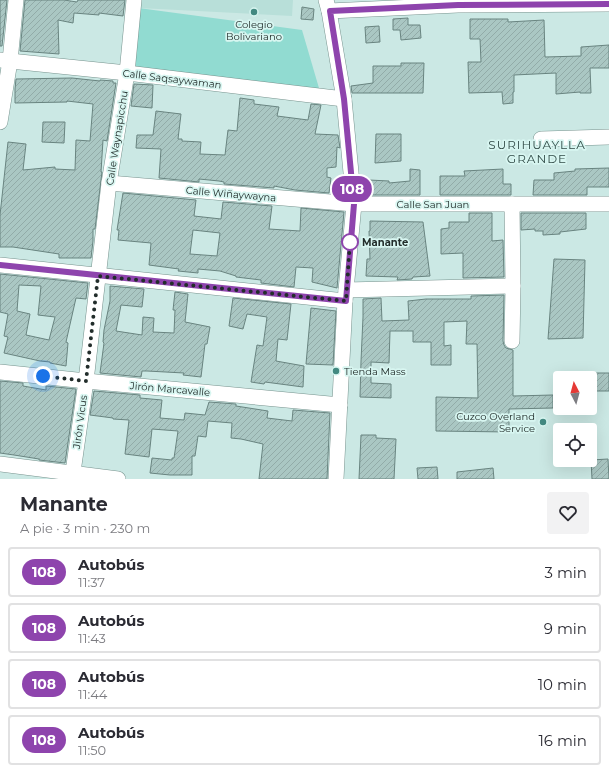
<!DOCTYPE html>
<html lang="es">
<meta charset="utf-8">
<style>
body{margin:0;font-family:Montserrat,sans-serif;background:#f2f2f3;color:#2b2b33;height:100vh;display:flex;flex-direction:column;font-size:15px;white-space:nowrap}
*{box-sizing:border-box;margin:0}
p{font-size:13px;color:#7c7c81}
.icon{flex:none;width:22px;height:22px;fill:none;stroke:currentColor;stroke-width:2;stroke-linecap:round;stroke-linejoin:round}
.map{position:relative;height:479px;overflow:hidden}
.panel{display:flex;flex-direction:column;background:#fff;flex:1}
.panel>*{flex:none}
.badge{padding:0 8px;border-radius:13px;font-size:14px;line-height:26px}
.needle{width:26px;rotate:354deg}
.tools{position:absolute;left:553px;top:371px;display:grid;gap:8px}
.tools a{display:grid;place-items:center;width:44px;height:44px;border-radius:4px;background:#fff;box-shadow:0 4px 16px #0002;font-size:20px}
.you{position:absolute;width:20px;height:20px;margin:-10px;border:3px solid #fff;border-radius:50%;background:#1a73e8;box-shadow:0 0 0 6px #1a73e833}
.map>.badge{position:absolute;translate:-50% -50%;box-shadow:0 0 0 2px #fff}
.round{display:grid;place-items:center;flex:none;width:42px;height:42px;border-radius:4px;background:#f2f2f3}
.summary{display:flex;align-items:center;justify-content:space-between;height:68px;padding:0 20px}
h1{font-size:19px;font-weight:700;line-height:30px}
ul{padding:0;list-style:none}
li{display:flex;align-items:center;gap:12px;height:50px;margin:0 8px 6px;padding:0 12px;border:2px solid #e1e1e2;border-radius:4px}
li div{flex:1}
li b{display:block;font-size:15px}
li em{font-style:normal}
li .badge{min-width:44px;font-weight:700;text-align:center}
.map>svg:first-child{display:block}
.built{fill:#b8dfd9}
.green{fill:#91dbd1}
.building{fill:url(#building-hatch);stroke:#698480;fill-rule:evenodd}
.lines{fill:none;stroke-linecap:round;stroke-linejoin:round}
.minor-casing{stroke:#77938e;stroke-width:16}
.minor{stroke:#fff;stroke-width:15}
.line-casing{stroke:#fff;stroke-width:9}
.line{stroke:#8e44ad;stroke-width:6}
.walk{stroke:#222d2b;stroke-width:4;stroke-dasharray:0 7.2}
.poi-dot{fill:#438981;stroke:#d8f6f1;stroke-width:1.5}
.stop-dot{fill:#fff;stroke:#8e44ad;stroke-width:2}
.labels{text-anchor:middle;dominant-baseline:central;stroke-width:3.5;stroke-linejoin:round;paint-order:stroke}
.poi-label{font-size:10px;fill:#222d2b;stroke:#d8f6f1}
.street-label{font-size:10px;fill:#222d2b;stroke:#d8f6f1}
.stop-label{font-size:10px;font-weight:bold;fill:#222d2b;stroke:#d8f6f1;text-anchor:start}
.quarter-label{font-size:12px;letter-spacing:1px;fill:#324c48;stroke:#d8f6f1}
</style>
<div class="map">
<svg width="609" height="479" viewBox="0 0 609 479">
<defs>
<pattern id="building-hatch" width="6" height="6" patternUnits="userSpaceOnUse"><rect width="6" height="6" fill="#aac7c3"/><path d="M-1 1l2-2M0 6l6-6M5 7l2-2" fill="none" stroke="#92aba8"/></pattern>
</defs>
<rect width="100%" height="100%" fill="#cbe8e4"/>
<!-- built -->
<path class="built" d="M139,0H293L292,16L139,8Z"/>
<!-- green -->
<path class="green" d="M131,7L302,30L321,95L124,73Z"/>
<!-- building -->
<g class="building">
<path d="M0,0H7L2,46H0Z"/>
<path d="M25,0H64L77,2L78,0H125L123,16L99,13V15L74,13L73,23L58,20L59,54L20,51Z"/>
<path d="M302,7L314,9L313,20L301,19Z"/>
<path d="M408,18V25H420L421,38L401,40L400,30H393V19Z"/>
<path d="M470,19H508V22L544,20L545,57L581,56V47L609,45V68H590L591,93H580V92L556,94V73L514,75V92H513V103L503,104L502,92L469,93L468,62H481L480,39H470Z"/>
<path d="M379,26L380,42L366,43L365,27Z"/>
<path d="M401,63H424L423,93H352L351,86L373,83V66H401Z"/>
<path d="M72,78L100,81V80L113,81V83H116L107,141L103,140L101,172H102L95,229H93V241L91,258H59V254L13,247H0V215L8,142L26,144L23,170L55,167V169L75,170L76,140L90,141L93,104L67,101V102L15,103V89L16,79Z"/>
<path d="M134,84L153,85L152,108L131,106Z"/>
<path d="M240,98L254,100V104L279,107L277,116L308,120L311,104L321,105L315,134L338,135L340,148L337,147L336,167L327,168V177L331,178L329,193L295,190L274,186V188L224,184V182L219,181L199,179V182L159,178L161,149L136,148L137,135H153L156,111L181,114L178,139H182V141L201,142L200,154L225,155L228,130L237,131Z"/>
<path d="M43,122H65L64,143L42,142Z"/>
<path d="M376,134H401V161L375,163Z"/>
<path d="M609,168V187H587V195H533L534,180H554V173L575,171V169Z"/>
<path d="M410,169L420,170V195H368L369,180L389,181V183L410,181Z"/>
<path d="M503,169V184H511V195H440V176H465L464,171Z"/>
<path d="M123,193L196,200L194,216L221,219L223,202L272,206L269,229L300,231L301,208L344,212L337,288L312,282L313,268L296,267L294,287L261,283V280L236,277V276L220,271L198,269V273L178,271L179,269L149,265L151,243L118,240L119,230H117ZM193,230L220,233L217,256L190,254Z"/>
<path d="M469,213H492V241L503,240L504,277L463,278V253L441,254V229L449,228V222H469Z"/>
<path d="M521,213H586V229L560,232V234L543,235V231H535V229L521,230Z"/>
<path d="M370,221L423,222L430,276L413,277L412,279L397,280L398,277L366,276L367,259H370L369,231H370Z"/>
<path d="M554,259L585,260L583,338L548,339Z"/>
<path d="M0,274L88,283L86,299L76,298L66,342L68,343L66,366L50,363V362L40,361L4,353L8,337L4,336L8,314L0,312ZM19,285L41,286L38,315L55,317L49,340L26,335L30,314L17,311Z"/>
<path d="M110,286L144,289L142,307L121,305L116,331L142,335L143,317L154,318L153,332L174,333L175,310H173L175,292L188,294L185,322L210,327L207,344H205L201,377L183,375L184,373L147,371H142L141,377L100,373L104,343L103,342L104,330L110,301Z"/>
<path d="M504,295L503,341L504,345L506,348L513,350V396L553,395V408L509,409V432L436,431V397L478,398L477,344H466L467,321L444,322V346L451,345V365H431V342H413V331H390L389,363L371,362V383L391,384V398L360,397L361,361L363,317V299L381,298L382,321L409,320L408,301L426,299H471V296Z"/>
<path d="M233,298L291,304L287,340L278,339L276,361L304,366L303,387L265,382L264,384L251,382L257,345L263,346L267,317L247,314L243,329L229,326Z"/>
<path d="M311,308L336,311L333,365L306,364Z"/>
<rect x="591" y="373" width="18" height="18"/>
<path d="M0,381L23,383V386L46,390V386L76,389L65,463L39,460V459L14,455L0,453Z"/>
<path d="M94,391L140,395V398L162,400L160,418L184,420L185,413L205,415L209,402L236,404V406L268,411L267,418L292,421L293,410L330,413L327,479H259L263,444L241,439L231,438L232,423L208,421L206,437L198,436L195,456H192V475H170L150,473L152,458L172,460V458H174L178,431L152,429L149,457L125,454L129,420L113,419V418L90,415Z"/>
<path d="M361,435H376V438L396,439L394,479H359Z"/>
<path d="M608,459L609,479H592L591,460Z"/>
<path d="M437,467L438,479H418L417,468Z"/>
<path d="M493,468L494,479H457V472Z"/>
</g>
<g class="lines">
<defs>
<g id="minor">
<path d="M326,0L329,11L344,99L354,204L345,301L336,479"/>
<path d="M329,11L458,5L609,4"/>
<path d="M0,60L127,73L344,99"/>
<path d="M0,122L10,61L16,0"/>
<path d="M541,139L609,137"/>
<path d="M109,183L354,204H609"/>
<path d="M512,204L513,286L512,341"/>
<path d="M0,265L345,301"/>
<path d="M346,290L513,286"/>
<path d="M0,372L86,381L340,405"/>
<path d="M0,464L118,479"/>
<path d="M72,479L86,381L109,183L127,73L134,0"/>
</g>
</defs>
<!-- minor casing -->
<use href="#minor" class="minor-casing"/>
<!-- minor -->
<use href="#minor" class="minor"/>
</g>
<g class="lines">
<defs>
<path id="line" d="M0,265L346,301L354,204L344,99L330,11L458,5L609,4"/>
</defs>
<!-- line casing -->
<use href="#line" class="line-casing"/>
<!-- line -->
<use href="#line" class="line"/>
<!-- walk -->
<path class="walk" d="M43,376L86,381L98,276L346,301L350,242"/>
</g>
<!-- markers -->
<g class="poi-dot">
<circle cx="254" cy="12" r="4"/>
<circle cx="336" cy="371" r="4"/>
<circle cx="543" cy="422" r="4"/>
</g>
<circle class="stop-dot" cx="350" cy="242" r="8"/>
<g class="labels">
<!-- poi labels -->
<g class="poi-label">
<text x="254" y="24">Colegio<tspan x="254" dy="12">Bolivariano</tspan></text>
<text x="344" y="371" text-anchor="start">Tienda Mass</text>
<text x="535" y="416" text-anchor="end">Cuzco Overland<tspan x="535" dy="12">Service</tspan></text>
</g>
<!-- street labels -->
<g class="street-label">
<text transform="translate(172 79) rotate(7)">Calle Saqsaywaman</text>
<text transform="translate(117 138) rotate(-81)">Calle Waynapicchu</text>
<text transform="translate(231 194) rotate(5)">Calle Wiñaywayna</text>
<text x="433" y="204">Calle San Juan</text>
<text transform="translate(170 389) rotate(5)">Jirón Marcavalle</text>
<text transform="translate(80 422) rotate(-82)">Jirón Vicus</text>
</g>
<!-- stop labels -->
<g class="stop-label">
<text x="362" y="242">Manante</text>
</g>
<!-- quarter labels -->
<g class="quarter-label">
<text x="537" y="144">SURIHUAYLLA<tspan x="537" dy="14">GRANDE</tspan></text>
</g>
</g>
</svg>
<div class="tools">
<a><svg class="needle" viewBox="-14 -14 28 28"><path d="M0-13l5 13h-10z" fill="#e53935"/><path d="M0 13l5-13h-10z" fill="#7c7c81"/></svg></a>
<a><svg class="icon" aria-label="locate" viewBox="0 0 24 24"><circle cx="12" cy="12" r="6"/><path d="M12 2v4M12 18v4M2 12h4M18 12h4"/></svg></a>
</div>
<div class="you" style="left:43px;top:376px"></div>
<b class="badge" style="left:352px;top:189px;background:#8e44ad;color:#fff">108</b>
</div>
<section class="panel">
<div class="summary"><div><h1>Manante</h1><p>A pie · 3 min · 230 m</p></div><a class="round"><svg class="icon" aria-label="heart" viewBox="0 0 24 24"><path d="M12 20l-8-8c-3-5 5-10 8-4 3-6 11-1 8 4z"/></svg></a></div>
<ul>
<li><span class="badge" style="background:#8e44ad;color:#fff">108</span><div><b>Autobús</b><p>11:37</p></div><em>3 min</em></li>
<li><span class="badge" style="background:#8e44ad;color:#fff">108</span><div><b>Autobús</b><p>11:43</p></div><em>9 min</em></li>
<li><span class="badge" style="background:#8e44ad;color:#fff">108</span><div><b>Autobús</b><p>11:44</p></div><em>10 min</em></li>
<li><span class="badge" style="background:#8e44ad;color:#fff">108</span><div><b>Autobús</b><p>11:50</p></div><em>16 min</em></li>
</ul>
</section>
